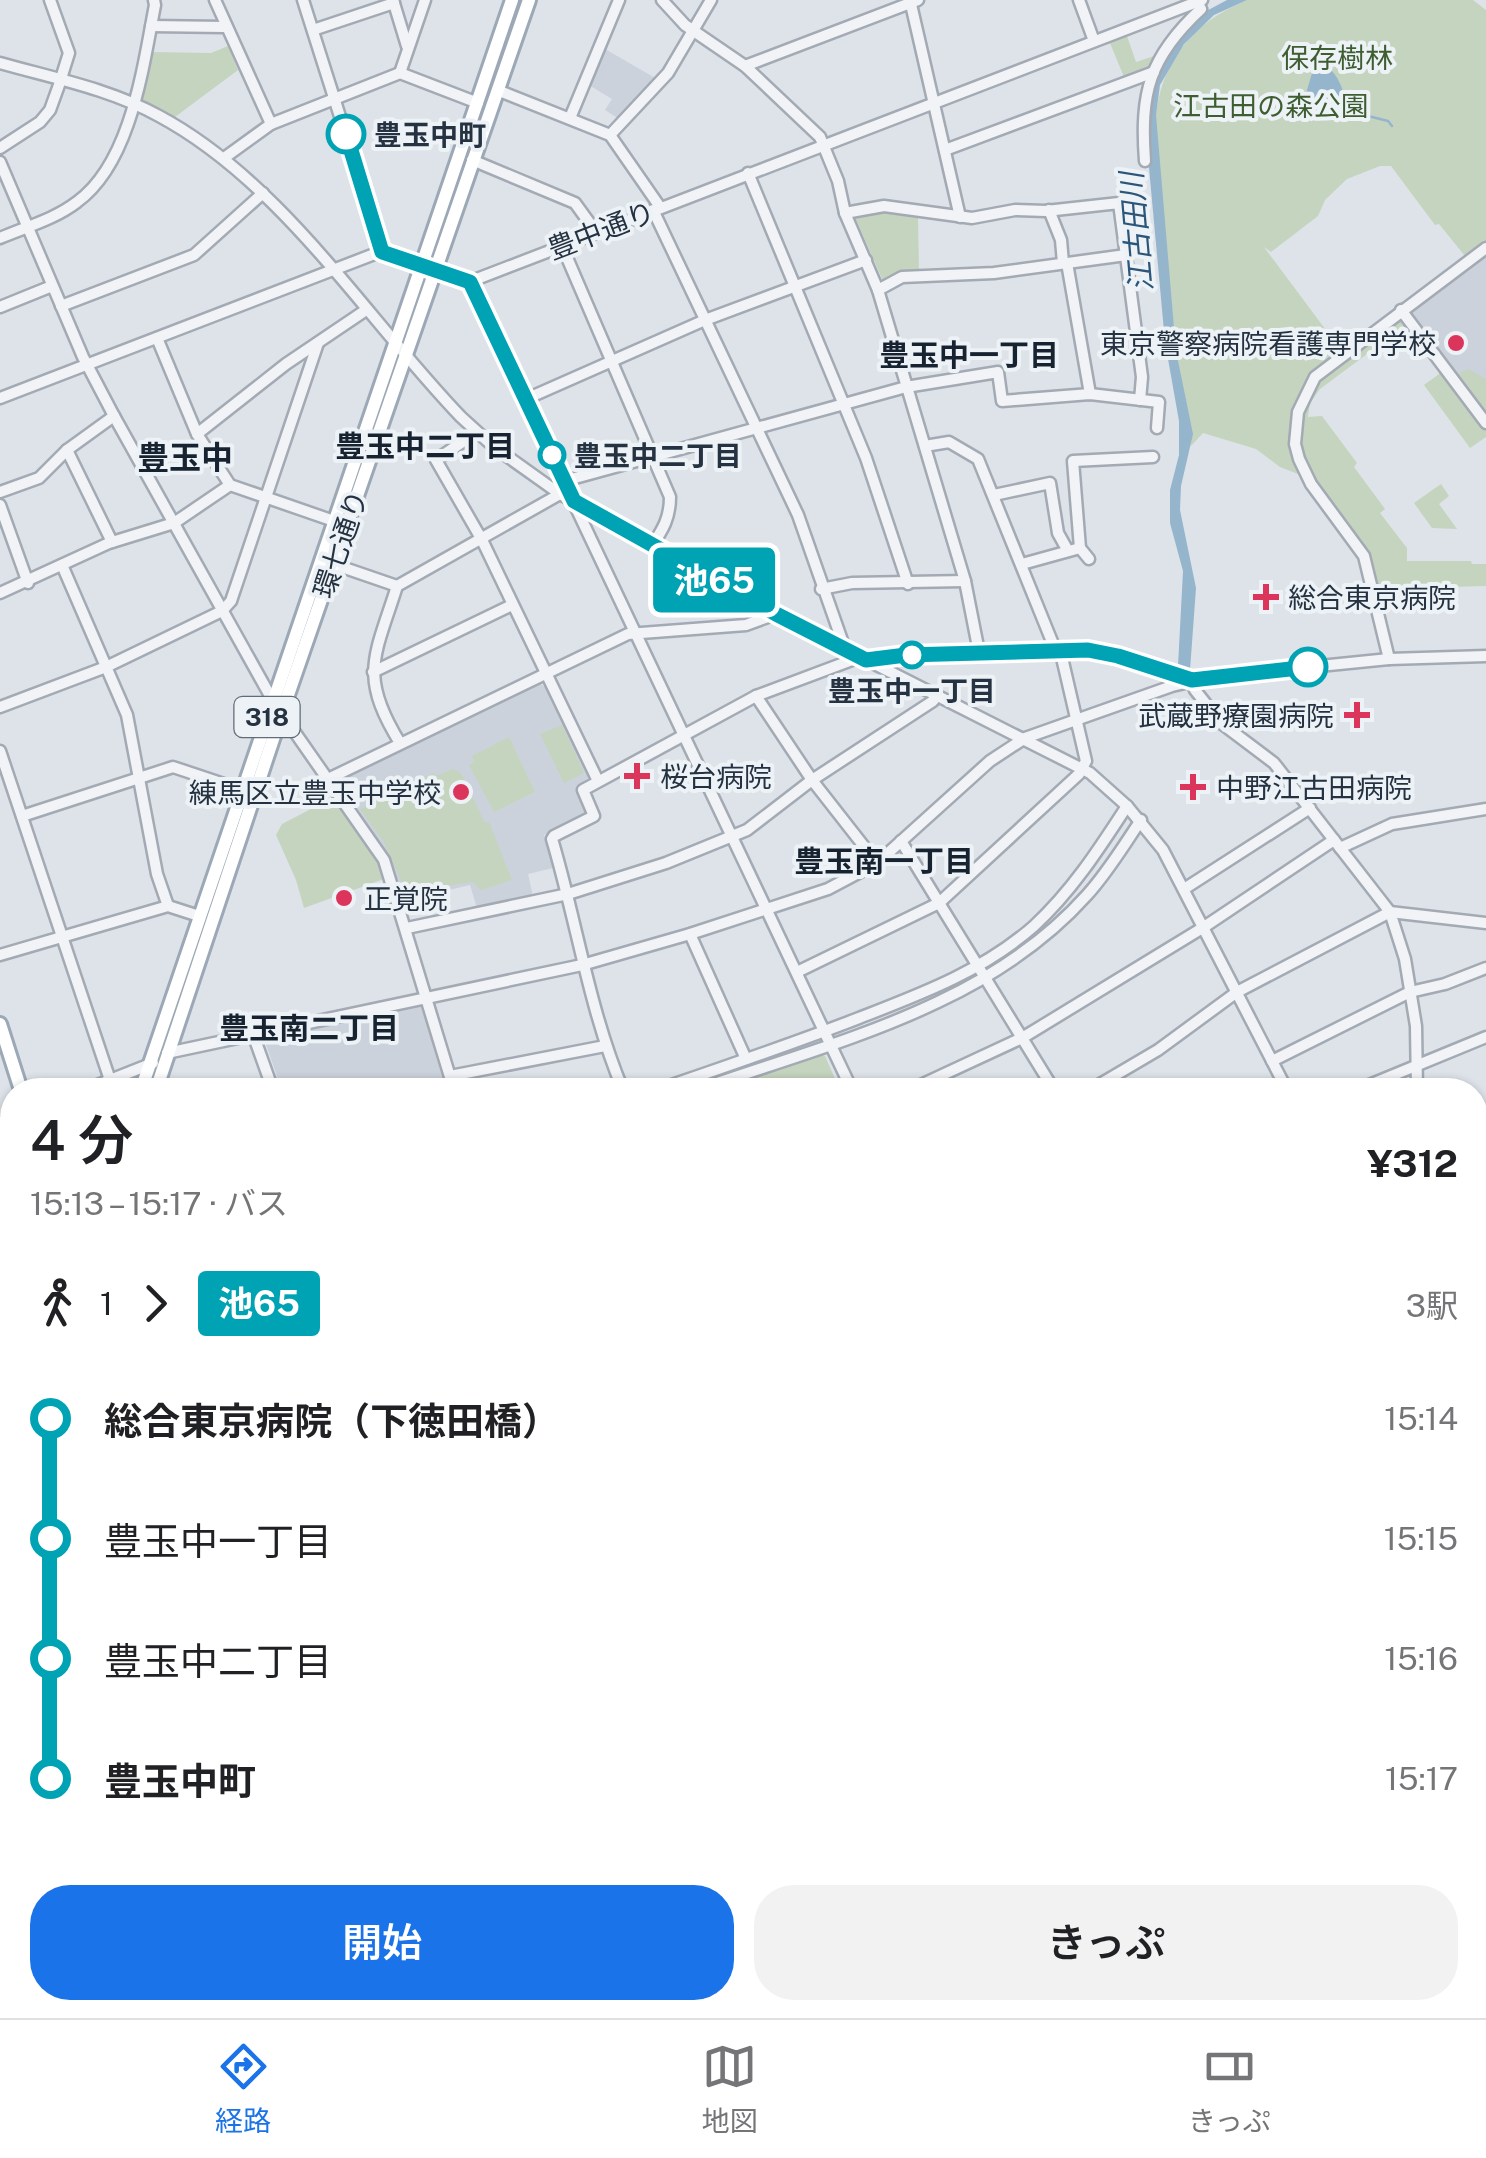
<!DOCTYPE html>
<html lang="ja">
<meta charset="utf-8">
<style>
body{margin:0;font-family:"Public Sans","Noto Sans JP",sans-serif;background:#f2f2f2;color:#202124;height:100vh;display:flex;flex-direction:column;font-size:38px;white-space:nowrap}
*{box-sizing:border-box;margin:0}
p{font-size:32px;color:#757577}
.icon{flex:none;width:55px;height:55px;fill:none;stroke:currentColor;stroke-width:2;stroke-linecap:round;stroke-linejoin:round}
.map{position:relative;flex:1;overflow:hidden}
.sheet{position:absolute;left:0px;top:1078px;width:1488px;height:942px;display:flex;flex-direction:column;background:#fff;border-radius:40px 40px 0 0;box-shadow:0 2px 8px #0004}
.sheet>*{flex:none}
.badge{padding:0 20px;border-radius:8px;font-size:35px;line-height:65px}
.map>.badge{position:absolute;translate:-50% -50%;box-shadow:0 0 0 5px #fff}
.legs{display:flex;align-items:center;gap:15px;height:110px;padding:0 30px;font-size:32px}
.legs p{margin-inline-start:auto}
.head{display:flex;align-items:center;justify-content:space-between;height:170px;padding:0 30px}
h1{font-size:55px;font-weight:600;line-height:75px}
.cta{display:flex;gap:20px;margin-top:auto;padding:20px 30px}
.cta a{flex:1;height:115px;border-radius:40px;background:#1a73e8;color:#fff;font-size:40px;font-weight:600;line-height:115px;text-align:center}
.cta a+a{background:#f2f2f2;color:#202124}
ul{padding:0 30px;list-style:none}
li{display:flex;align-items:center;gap:35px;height:120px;font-size:38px}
li i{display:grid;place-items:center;width:15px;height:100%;margin:0 12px;background:currentColor}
li i::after{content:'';width:25px;height:25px;margin:-12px;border:8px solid;border-radius:50%;background:#fff}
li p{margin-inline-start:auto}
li:first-child i{background:linear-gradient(#0000 50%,currentColor 0)}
li:last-child i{background:linear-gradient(currentColor 50%,#0000 0)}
.tab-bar{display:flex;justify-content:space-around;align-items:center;height:140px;border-top:2px solid #e0e0e0;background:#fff;font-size:28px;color:#757577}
.tab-bar a{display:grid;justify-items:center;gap:5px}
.tab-bar .on{color:#1a73e8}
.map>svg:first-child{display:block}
.built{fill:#cbd2db}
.green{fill:#c5d4be}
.water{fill:#95b5cd}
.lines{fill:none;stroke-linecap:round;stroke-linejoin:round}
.stream{stroke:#95b5cd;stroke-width:2.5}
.minor-casing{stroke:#a3aab3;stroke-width:15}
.major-casing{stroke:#9ca8b6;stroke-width:18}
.minor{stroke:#f1f3f7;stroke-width:10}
.major{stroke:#fff;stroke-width:12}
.line-1-casing{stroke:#fff;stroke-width:22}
.line-1{stroke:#00a3b4;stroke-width:15}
.stop-1-dot{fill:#fff;stroke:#00a3b4;stroke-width:5}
.poi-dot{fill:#dc355c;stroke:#edf2f6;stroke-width:4}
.labels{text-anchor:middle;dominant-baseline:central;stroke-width:8;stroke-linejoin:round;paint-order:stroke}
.shield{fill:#edf2f6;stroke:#616c77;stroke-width:2.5}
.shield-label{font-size:25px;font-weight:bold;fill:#253241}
.park-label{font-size:28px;fill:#3e5e31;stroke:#edf2f6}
.stop-label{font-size:28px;font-weight:bold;fill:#253241;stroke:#edf2f6;text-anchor:start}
.street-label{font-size:28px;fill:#253241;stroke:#edf2f6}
.poi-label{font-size:28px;fill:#253241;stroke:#edf2f6;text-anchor:start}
.water-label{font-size:30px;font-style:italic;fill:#2b5579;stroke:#edf2f6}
.neighbourhood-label{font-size:30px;font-weight:bold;fill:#182332;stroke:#edf2f6}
.quarter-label{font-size:32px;font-weight:bold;fill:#182332;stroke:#edf2f6}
</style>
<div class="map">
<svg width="1486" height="2018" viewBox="0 0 1486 2018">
<rect width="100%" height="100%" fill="#dee3e9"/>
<!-- built -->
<g class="built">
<path d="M605,49L657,79L619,119L605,110L612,99L589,85Z"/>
<path d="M1486,251V423L1401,310Z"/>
<path d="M540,684L547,688L589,777L576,788L586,810L585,814L544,835L553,868L528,874L533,897L477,908L470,885L403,901L393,868L380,843L338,785L340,778Z"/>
<path d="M421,1006L446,1090H282L264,1039Z"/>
</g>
<!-- green -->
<g class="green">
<path d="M1247,0H1473L1486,10V248L1469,261L1439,224L1435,225L1391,166H1380L1347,179L1325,200L1318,216L1271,252L1264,247L1343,353L1401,310L1410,322L1320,389L1310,403L1308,417L1322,416L1357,463L1354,467L1385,509L1380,513L1407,548V561H1471L1472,564H1486V586L1373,589L1369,571L1306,477L1280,467L1256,449L1203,433L1191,446L1176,351L1155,124C1160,62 1190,24 1247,0Z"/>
<path d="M1127,36L1136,62L1154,56L1150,67L1124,77L1110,43Z"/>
<path d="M228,46L238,70L175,117L143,100L140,95L150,52L211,53Z"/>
<path d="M887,210L918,217L919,272H903L883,281L854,215Z"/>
<path d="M1446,369L1452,377L1468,369L1486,379V437L1470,448L1424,385Z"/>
<path d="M1441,484L1449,496L1439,504L1457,529L1432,528L1414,503Z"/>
<path d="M562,725L584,773L564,783L540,734Z"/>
<path d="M509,737L535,792L494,812L469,765L474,762L472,756Z"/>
<path d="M453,769L461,773L485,823L489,822L512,880L481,890L472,882L411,892L404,887L383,841L360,809L434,773L436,776Z"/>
<path d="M332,798L376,859L384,879L304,908L296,880L276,835L282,824Z"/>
<path d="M819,1054L825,1056L840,1090H712Z"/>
</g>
<!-- water -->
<g class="water">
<path d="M1227,0H1247L1214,15L1184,44L1160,85L1156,115L1176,351L1193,434L1181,486L1180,510L1196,588L1190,670L1178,666L1183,571L1170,523V490L1179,455V421L1165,342L1145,124L1152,83L1176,39L1199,15Z"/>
<path d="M1327,67C1339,75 1343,90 1346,103L1340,106L1305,97L1312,73Z"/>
</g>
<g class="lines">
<!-- stream -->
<path class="stream" d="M1340,106L1344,110L1388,121L1392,126"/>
<defs>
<g id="minor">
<path d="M215,0L271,124"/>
<path d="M303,0L383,252"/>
<path d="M393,0L407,46"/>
<path d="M662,0L685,25L745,66L820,137L838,181L845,213L878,290L965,581L979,652"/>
<path d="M910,0L960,217"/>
<path d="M1079,0L1094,41"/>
<path d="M151,26L225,27"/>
<path d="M313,30L394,3"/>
<path d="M0,63C53,78 110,89 159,116C282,182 365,317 461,417L494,447L560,494L776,614L1090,773L1127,806L1163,850L1287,1090"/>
<path d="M745,66L918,0"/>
<path d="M400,73L425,0"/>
<path d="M497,90L610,135L660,207"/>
<path d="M570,118L619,0"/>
<path d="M610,135L668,73L711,0"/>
<path d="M0,148L40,122L50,110L59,85L69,53L50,0"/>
<path d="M945,150L1154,72"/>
<path d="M224,158L271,124L400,73L478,103"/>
<path d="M472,160L575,203L596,232"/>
<path d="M1145,161C1140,93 1149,57 1201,9L1197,2"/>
<path d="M0,162L83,357L114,416L273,701L384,860L454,1090"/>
<path d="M748,173L866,458L908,584"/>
<path d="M653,210L798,515L845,649"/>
<path d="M1049,210L1061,240L1063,263"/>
<path d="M845,213L884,206L972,218L1015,210L1046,211L1119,203L1142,377L1140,400"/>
<path d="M0,238C26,227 55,219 77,202C131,163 143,67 155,5L154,0"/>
<path d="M562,246L670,497C670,518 663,529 652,546"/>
<path d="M1067,263L1090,394"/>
<path d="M469,282L852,1090"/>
<path d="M878,290L902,277L994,273L1126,255"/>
<path d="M61,306L194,255L263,193"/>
<path d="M0,307L52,286"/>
<path d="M1401,310L1486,423"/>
<path d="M157,338L197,434L230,485L334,521"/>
<path d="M0,398L377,253H391L469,282L1202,0"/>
<path d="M526,399L705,320L866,260"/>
<path d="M477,432L436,460L482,540L598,781"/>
<path d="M197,434L286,364L366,310"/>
<path d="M925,446L949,442L978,459L1055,649"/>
<path d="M67,450L112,542"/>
<path d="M564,481L906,387L998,372L1002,401L1090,394L1159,402L1157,428"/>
<path d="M0,492L39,478L67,450L114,416"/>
<path d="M994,495L1050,483L1058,533L1068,551"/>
<path d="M0,505L28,583"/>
<path d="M1080,548L1073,461L1153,457"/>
<path d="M333,564L397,586"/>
<path d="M1022,564L1080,548L1089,559"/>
<path d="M62,565L127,715L157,874L168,906"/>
<path d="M821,589L852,583L965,581"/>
<path d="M0,593L109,543L174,523L230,485"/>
<path d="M1389,659L1364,556L1311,484L1299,459L1295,444L1298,412L1315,377L1486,248"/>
<path d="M867,660L906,655L1088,650L1117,656L1192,680L1195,690L1221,723L1274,763L1390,912L1405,959L1416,1026L1417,1090"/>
<path d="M373,672L512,605"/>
<path d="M756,696L812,780L877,863"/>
<path d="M0,707L106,667L222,611L231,601L318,343"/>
<path d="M400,743C358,675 375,656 397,586L560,494"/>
<path d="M0,751L110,1080"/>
<path d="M328,779L628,634L746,625L776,614"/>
<path d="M22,816L173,767L242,790"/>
<path d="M901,841L1054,1090"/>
<path d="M1340,848L1392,824L1486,809"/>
<path d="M1184,889L1310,808"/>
<path d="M407,928L568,894L666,863L747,830L812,780L933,701L937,696"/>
<path d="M690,934L746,1059"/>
<path d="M0,955L168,906L199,916"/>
<path d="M797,972L939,903L1079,774L1086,761L1060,649"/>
<path d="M253,1034L273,1090"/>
<path d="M167,1053L582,965L690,934L828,889L877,863L990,761L1025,738L1172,686L1211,677L1389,659L1486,656"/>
<path d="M1272,1061L1410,992L1445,984L1486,968"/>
<path d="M450,1076L605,1046"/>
<path d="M85,1090L153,1063"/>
<path d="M623,1090C589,1009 577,923 552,839L554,836L594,816L583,790L756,696L860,657"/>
<path d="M657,1090C724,1067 792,1044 859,1018C921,994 983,971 1034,926C1072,891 1099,849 1127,806"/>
<path d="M697,1090C834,1042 987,1007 1087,895C1108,872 1124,845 1141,820"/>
<path d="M910,1090L1022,1038L1204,927L1334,840"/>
<path d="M1090,1090L1158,1050L1237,992L1390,912L1486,923"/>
<path d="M1357,1090L1486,1037"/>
<path d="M0,1124L12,1119"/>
<path d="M1475,1141L1486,1136"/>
<path d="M0,1282L12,1318"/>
<path d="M0,1333L12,1329"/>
<path d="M0,1412L12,1407"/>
<path d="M1475,1460L1486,1482"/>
<path d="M0,1499L12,1493"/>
<path d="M0,1509L12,1538"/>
<path d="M0,1555L12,1576"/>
<path d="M1475,1574L1486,1569"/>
<path d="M0,1615L12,1612"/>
<path d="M0,1657L12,1652"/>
<path d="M1475,1686L1486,1680"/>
<path d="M0,1709L12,1752"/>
<path d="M0,1784L12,1777"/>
<path d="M0,1837L12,1832"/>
<path d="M1475,1865L1486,1875"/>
<path d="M1475,1913L1486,1892"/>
<path d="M1475,1951L1486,1958"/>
<path d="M40,2008L41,2018"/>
<path d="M229,2008L231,2018"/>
<path d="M300,2008L301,2018"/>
<path d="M481,2008L625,2009L662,2018"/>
<path d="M799,2008L801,2018"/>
<path d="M983,2008L988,2018"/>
<path d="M1155,2008L1158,2018"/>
<path d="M1348,2008L1378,2018"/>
<path d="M717,2018L757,2008"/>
<path d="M1416,2018L1423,2008"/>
</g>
<g id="major">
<path d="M0,1024L21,1090"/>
<path d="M141,1090L512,0"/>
<path d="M156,1090L281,715L529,0"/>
<path d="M1475,1277L1486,1272"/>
<path d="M367,2008L371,2018"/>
<path d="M381,2008L386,2018"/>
<path d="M393,2008L397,2018"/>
<path d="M404,2008L409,2018"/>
<path d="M0,2010L24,2008"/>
</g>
</defs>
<!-- minor casing -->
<use href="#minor" class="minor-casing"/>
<!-- major casing -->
<use href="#major" class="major-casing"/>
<!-- minor -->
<use href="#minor" class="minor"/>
<!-- major -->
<use href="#major" class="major"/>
</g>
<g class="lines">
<defs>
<path id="line-1" d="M346,134L382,252L470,282L574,501L776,614L866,660L906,655L1088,650L1118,656L1192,680L1308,667"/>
</defs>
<!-- line-1 casing -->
<use href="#line-1" class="line-1-casing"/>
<!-- line-1 -->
<use href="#line-1" class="line-1"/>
</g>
<!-- markers -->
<g class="stop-1-dot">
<circle cx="346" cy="134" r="18"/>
<circle cx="552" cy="455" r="12"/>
<circle cx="912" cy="655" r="12"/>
<circle cx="1308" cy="667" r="18"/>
</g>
<g class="poi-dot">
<circle cx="1456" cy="343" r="10"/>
<path d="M1261 582h10v10h10v10h-10v10h-10v-10h-10v-10h10z"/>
<path d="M1352 700h10v10h10v10h-10v10h-10v-10h-10v-10h10z"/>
<path d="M632 761h10v10h10v10h-10v10h-10v-10h-10v-10h10z"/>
<path d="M1188 772h10v10h10v10h-10v10h-10v-10h-10v-10h10z"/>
<circle cx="461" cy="792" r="10"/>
<circle cx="344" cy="898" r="10"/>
</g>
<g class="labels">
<!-- shield labels -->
<rect class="shield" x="234.5" y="697" width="65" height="40" rx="8"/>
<g class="shield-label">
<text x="267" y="717">318</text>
</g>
<!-- park labels -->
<g class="park-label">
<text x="1337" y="57">保存樹林</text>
<text x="1271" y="105">江古田の森公園</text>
</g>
<!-- stop labels -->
<g class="stop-label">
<text x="374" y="134">豊玉中町</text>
<text x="574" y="455">豊玉中二丁目</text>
<text x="912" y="690" text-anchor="middle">豊玉中一丁目</text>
</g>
<!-- street labels -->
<g class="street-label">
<text transform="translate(601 230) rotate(-21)">豊中通り</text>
<text transform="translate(340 544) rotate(-71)">環七通り</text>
</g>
<!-- poi labels -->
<g class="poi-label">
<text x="1436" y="343" text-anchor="end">東京警察病院看護専門学校</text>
<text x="1288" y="597">総合東京病院</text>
<text x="1334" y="715" text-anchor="end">武蔵野療園病院</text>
<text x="660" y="776">桜台病院</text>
<text x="1216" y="787">中野江古田病院</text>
<text x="441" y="792" text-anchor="end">練馬区立豊玉中学校</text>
<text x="364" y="898">正覚院</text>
</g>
<!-- water labels -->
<g class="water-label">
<text transform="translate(1136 232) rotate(-95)">江古田川</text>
</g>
<!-- neighbourhood labels -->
<g class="neighbourhood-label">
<text x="969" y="355">豊玉中一丁目</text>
<text x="425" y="446">豊玉中二丁目</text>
<text x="884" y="861">豊玉南一丁目</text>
<text x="309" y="1028">豊玉南二丁目</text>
</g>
<!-- quarter labels -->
<g class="quarter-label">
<text x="185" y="457">豊玉中</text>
</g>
</g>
</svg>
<b class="badge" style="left:714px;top:580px;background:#00a3b4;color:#fff">池65</b>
<section class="sheet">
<div class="head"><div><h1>4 分</h1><p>15:13 – 15:17 · バス</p></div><b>¥312</b></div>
<div class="legs"><svg class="icon" aria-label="walk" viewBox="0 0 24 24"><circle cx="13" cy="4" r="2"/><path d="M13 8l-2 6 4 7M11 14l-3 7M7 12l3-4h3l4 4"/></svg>1<svg class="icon" aria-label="forward" viewBox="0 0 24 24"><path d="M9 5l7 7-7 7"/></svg><b class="badge" style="background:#00a3b4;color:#fff">池65</b><p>3駅</p></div>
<ul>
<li><i style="color:#00a3b4"></i><b>総合東京病院（下徳田橋）</b><p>15:14</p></li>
<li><i style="color:#00a3b4"></i><span>豊玉中一丁目</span><p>15:15</p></li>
<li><i style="color:#00a3b4"></i><span>豊玉中二丁目</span><p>15:16</p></li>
<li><i style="color:#00a3b4"></i><b>豊玉中町</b><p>15:17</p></li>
</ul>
<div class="cta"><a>開始</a><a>きっぷ</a></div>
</section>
</div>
<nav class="tab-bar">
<a class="on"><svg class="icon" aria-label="directions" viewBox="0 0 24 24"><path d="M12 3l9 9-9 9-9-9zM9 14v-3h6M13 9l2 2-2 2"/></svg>経路</a>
<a><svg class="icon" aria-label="map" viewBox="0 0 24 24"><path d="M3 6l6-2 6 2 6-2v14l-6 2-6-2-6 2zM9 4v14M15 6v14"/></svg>地図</a>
<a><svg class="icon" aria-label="tickets" viewBox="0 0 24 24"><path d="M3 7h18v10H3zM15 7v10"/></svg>きっぷ</a>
</nav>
